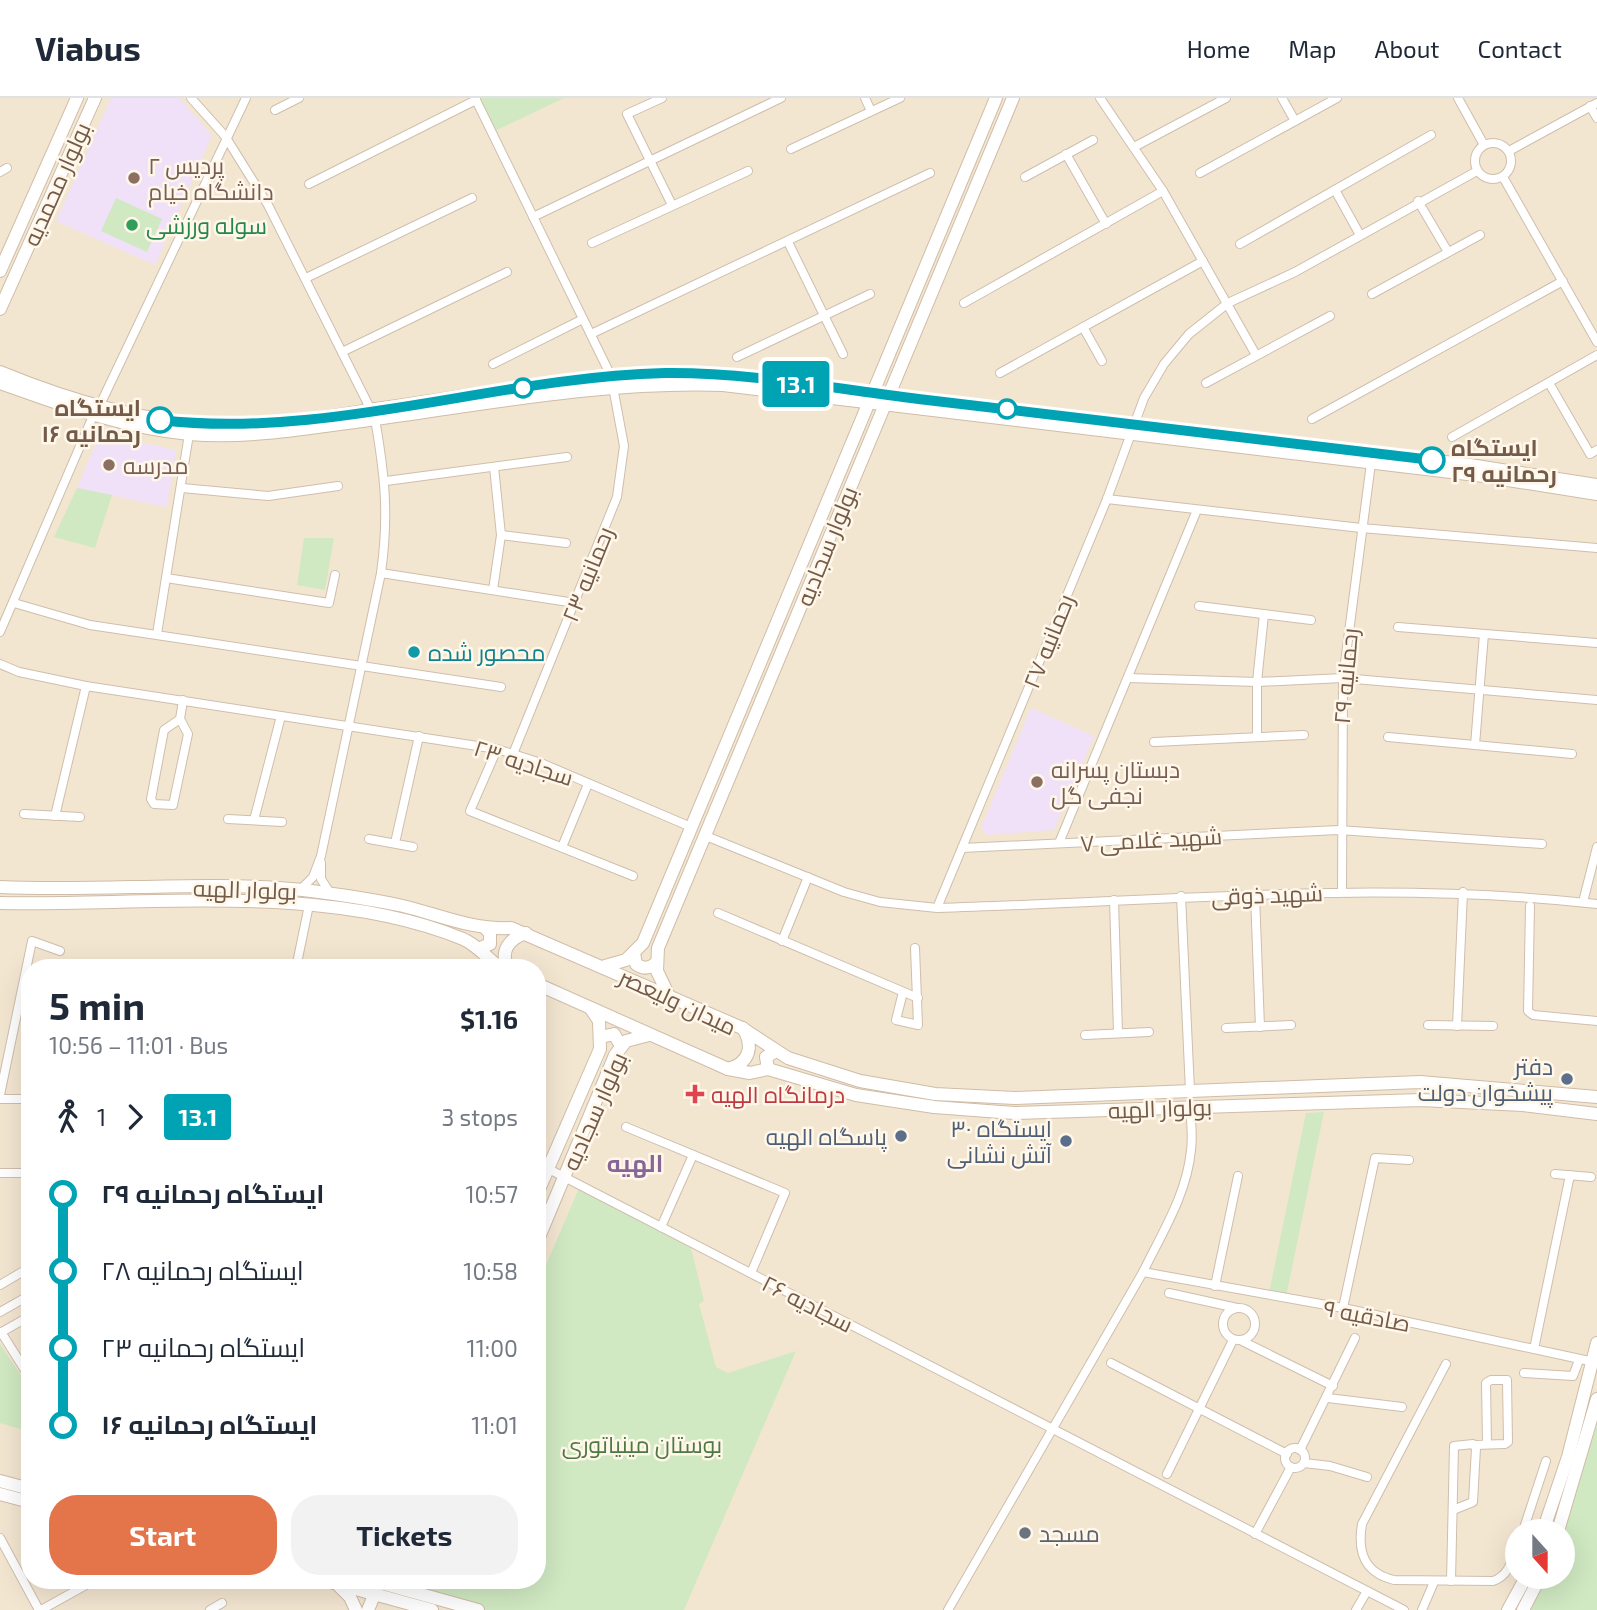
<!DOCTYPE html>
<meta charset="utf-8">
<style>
body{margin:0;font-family:"Exo 2",Cairo,sans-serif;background:#f2f2f3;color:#1f2937;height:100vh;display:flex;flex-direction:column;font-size:26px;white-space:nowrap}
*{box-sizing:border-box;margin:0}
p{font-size:23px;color:#747a83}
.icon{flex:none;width:38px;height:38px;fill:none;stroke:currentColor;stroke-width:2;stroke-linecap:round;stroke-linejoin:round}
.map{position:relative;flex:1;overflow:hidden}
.side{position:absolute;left:21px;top:861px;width:525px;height:630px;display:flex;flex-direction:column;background:#fff;border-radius:28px;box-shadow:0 7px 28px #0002}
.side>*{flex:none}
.badge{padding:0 14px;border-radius:5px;font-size:24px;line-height:46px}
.needle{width:46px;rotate:159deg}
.buttons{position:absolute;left:1505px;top:1421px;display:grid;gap:14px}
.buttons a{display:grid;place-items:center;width:70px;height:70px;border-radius:50%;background:#fff;box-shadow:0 7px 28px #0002;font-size:35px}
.map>.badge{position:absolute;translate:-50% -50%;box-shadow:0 0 0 4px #fff}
.legs{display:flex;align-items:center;gap:10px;height:77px;padding:0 28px;font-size:23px}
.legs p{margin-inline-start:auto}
.summary{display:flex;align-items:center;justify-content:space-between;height:119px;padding:0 28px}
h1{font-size:38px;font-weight:700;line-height:52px}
.button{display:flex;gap:14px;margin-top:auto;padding:14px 28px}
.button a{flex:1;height:80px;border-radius:28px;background:#e4744a;color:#fff;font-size:28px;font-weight:700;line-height:80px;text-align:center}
.button a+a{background:#f2f2f3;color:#1f2937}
ul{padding:0 28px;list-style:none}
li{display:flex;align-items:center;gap:24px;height:77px;font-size:26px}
li i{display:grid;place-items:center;width:10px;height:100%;margin:0 9px;background:currentColor}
li i::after{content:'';width:18px;height:18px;margin:-9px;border:5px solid;border-radius:50%;background:#fff}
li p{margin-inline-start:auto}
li:first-child i{background:linear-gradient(#0000 50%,currentColor 0)}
li:last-child i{background:linear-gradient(currentColor 50%,#0000 0)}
header{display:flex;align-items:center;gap:42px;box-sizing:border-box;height:98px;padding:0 35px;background:#fff;border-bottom:2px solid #e0e1e3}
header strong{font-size:33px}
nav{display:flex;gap:38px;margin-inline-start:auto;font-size:24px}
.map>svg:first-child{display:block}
.residential{fill:#f3e6d1;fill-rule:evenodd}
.education{fill:#f0e0f8}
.green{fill:#d0e9c2}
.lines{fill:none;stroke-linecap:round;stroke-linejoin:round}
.street-casing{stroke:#cfbead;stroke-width:10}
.secondary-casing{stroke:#d0bca7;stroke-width:14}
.street{stroke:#fff;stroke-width:8}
.secondary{stroke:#fff;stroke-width:12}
.line-1-casing{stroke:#fff;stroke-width:16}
.line-1{stroke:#00a3b4;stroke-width:10}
.education-dot{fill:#8d6e63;stroke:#fff7e9;stroke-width:2.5}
.leisure-dot{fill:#2e9e5b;stroke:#fff7e9;stroke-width:2.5}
.stop-1-dot{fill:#fff;stroke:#00a3b4;stroke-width:3.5}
.culture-dot{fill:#0f9aa8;stroke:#fff7e9;stroke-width:2.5}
.service-dot{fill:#5c6f8a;stroke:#fff7e9;stroke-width:2.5}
.health-dot{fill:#e0444e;stroke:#fff7e9;stroke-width:2.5}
.worship-dot{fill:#6b7280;stroke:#fff7e9;stroke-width:2.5}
.labels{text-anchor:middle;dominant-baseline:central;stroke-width:5;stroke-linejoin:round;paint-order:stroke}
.education-label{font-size:23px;fill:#785e54;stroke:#fff7e9;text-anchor:start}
.street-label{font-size:23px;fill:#735a49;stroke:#fff7e9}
.leisure-label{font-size:23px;fill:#27864d;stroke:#fff7e9;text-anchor:start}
.stop-label{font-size:23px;font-weight:bold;fill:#735a49;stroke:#fff7e9;text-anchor:end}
.culture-label{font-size:23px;fill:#0d838f;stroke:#fff7e9;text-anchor:start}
.service-label{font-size:23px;fill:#4e5e75;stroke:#fff7e9;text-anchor:end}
.health-label{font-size:23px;fill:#be3a42;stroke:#fff7e9;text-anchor:start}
.park-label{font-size:23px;fill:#4f7842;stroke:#fff7e9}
.worship-label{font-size:23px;fill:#5b616d;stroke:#fff7e9;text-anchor:start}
.neighbourhood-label{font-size:24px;font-weight:bold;fill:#886596;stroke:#fff7e9}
</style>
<header>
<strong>Viabus</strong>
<nav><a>Home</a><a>Map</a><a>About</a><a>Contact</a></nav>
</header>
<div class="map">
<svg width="1597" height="1512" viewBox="0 0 1597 1512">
<rect width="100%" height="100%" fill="#fcf3e3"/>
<!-- residential -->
<path class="residential" d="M0,0H1597V1512H0ZM30,870H537V1482H30ZM1517,1433H1563V1479H1517Z"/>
<!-- education -->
<g class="education">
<path d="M111,0H179L212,37L155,167L56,123Z"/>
<path d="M100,335L176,352L167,409L77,390Z"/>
<path d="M1031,610L1094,638L1054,732L987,737L981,730Z"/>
</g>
<!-- green -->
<g class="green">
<path d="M480,0H564L495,33Z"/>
<path d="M116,100L162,121L147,154L101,133Z"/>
<path d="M77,390L112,397L95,450L54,439Z"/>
<path d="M304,440H334L325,492L297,487Z"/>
<path d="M1324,1014L1286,1199L1269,1195L1306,1015Z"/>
<path d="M579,1090L691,1150L704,1203L699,1206L716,1269L728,1275L796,1253L684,1512H487L435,1498L419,1482H537V1188Z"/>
<path d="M0,1246L30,1291V1334L0,1325Z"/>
<path d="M1597,1315V1512H1528L1545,1479H1563V1433Z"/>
</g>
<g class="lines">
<defs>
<g id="street">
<path d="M191,0L225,38L268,107L371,312"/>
<path d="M475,0L611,278"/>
<path d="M662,0L627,16L672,107"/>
<path d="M865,0L871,13"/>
<path d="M1100,0L1163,93L1256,257"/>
<path d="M1282,0L1295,23"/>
<path d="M1458,0L1484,47"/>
<path d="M1590,8L1597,20"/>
<path d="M275,12L299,0"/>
<circle cx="1493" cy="63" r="18"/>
<path d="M1136,48L1226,0"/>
<path d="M791,51L900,0"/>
<path d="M1509,53L1597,5"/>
<path d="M1066,56L1106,126"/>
<path d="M0,74L7,70"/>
<path d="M1200,75L1337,0"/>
<path d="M1025,79L1093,42"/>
<path d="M1503,79L1597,244"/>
<path d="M309,86L476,2"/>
<path d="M1335,92L1360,137"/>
<path d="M1418,103L1448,154"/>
<path d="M533,119L781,0"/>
<path d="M788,144L843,256"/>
<path d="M592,145L748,73"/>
<path d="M1240,146L1431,37"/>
<path d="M306,180L472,100"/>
<path d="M1372,196L1480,137"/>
<path d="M964,205L1163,93"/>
<path d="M1083,229L1102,263"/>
<path d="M591,236L930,75"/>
<path d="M342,254L507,174"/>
<path d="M737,259L870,196"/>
<path d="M493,266L583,221"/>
<path d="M1000,275L1203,163"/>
<path d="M1206,285L1330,218"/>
<path d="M1549,285L1590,356L1597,352"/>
<path d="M99,309L246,0"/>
<path d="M1312,321L1563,183"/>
<path d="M1452,339L1597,257"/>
<path d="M386,383L567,359"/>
<path d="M182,390L268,398L338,388"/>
<path d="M1107,401L1361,430L1597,450"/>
<path d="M501,437L566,445"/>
<path d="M381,475L575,505"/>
<path d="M166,480L329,505L335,477"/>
<path d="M493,492L501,437L494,369"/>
<path d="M14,505L90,527L501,589"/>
<path d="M1199,508L1311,522"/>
<path d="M1398,529L1597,545"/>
<path d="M0,534L93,318"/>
<path d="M157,536L189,336"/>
<path d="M0,566L19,574L86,588L497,651L541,665L691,729"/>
<path d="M1128,580L1257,584L1343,580L1597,602"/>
<path d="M180,621L188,636L173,707L154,706L151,701L164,632L180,621L183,602"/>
<path d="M1257,639V584L1264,516"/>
<path d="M1388,639L1572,656"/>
<path d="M1154,644L1304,637"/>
<path d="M1475,647L1484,536"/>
<path d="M497,651L470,713L633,778"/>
<path d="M513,656L617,399L624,348L613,289"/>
<path d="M24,716L80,719"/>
<path d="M55,718L86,588"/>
<path d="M228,721L282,724"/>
<path d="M254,722L281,618"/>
<path d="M706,738L844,794L880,804L937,810C1157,804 1377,781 1597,806"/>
<path d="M369,741L413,749"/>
<path d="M395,745L419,638"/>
<path d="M1059,745L1197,412"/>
<path d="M562,749L588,686"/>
<path d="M962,750L1339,732L1542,746"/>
<path d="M321,765V781L330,795"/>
<path d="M300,792L313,779L321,758L381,475C389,417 385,378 375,321"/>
<path d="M1342,793L1343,580L1371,365"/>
<path d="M1255,797L1260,929"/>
<path d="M1181,798L1190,993"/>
<path d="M1114,802L1118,935"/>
<path d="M1583,804L1597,749"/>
<path d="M1530,808L1528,913L1533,917L1597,923"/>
<path d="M937,810L1107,401L1144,300L1164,266L1189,236L1228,205L1295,174L1477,73"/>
<path d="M718,815L918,900"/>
<path d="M782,843L808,779"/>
<path d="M296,870L309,807"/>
<path d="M369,870V869"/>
<path d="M903,894L896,922L918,927L915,850"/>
<path d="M1428,927L1493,928"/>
<path d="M1457,928L1463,794"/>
<path d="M1226,930L1291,927"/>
<path d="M1085,937L1149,934"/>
<path d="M0,997L32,843L60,853"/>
<path d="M0,1001H30"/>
<path d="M626,1029L785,1095L751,1175"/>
<path d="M537,1065L1404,1512"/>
<path d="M0,1075H30"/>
<path d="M1555,1076L1591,1079"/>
<path d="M661,1129L693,1057"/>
<path d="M1143,1174L1343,1210L1594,1264"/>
<path d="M0,1187L22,1174L30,1186"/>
<path d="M1215,1188L1238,1078"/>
<path d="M1169,1195L1237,1210"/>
<circle cx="1239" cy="1226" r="16"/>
<path d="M1343,1210L1375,1060L1409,1062"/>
<path d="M0,1214L30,1197"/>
<path d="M1,1234L30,1280"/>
<path d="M0,1235L30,1218"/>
<path d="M1242,1243L1333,1288"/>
<path d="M1534,1251L1570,1077"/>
<path d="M1111,1265L1287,1356"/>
<path d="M1446,1266L1362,1426C1357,1455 1365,1475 1394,1482L1493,1483C1509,1478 1512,1462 1517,1448"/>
<path d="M1524,1275L1573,1278L1579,1262"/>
<path d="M1328,1300L1402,1309"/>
<path d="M1475,1347L1505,1346L1508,1344L1507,1282H1491L1486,1285L1487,1346"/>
<circle cx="1295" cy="1360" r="10"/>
<path d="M1300,1352L1355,1240"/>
<path d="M1304,1365L1330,1368L1367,1379"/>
<path d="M1167,1376L1233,1242"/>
<path d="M1523,1433L1546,1363"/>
<path d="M1255,1436L1291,1369"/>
<path d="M0,1440L39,1512"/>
<path d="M1451,1483L1454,1348L1473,1346L1476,1350L1473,1404L1453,1412"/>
<path d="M41,1512L95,1482"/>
<path d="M210,1512L222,1505"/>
<path d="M948,1512L1143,1174C1162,1135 1187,1096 1191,1052C1193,1038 1191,1023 1190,1009"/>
<path d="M1356,1512L1367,1493"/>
<path d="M1422,1512L1434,1484"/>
</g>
<g id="secondary">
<path d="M0,173L77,0"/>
<path d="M0,211L95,0"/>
<path d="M0,274C73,304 146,325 225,327C278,329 331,318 383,310C496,294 609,272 724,278L1470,367L1597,387"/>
<path d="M0,285C62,307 123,330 189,336C249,341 310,330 369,322C487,306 604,283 723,287L1476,377L1597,396"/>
<path d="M0,789C101,794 202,782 303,792C336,796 370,801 403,808C440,817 472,832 511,830L742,930L788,960L860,983L935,996L1015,1000L1420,984L1597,999"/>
<path d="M0,805C147,808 324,784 463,841C479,848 487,861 501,870"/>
<path d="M480,850L490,846V835L486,831"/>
<path d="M634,855L636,866C643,871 649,871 656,865"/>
<path d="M605,868L626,862L643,845L996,0"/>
<path d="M508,870C499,853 510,840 526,835"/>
<path d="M537,886L728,971L750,975L768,971L856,997L934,1009L1014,1015L1421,1002L1523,1007L1597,1016"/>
<path d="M668,896L657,873L658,850L1013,0"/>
<path d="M601,939L614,936L621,948"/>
<path d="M728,971C750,965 754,948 743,930"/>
<path d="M768,971L766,959L776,953"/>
<path d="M537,1096L600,951L599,923L591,911"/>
<path d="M537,1144L615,957L626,943L649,937"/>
<path d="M0,1383L30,1391"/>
<path d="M0,1396L30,1404"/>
<path d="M1543,1433L1568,1359L1597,1245"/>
<path d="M1558,1433L1597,1301"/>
<path d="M323,1482L432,1512"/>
<path d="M370,1482L478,1512"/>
<path d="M338,1487L350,1499L356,1512"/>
<path d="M368,1512L377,1490"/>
<path d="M1508,1512L1526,1479"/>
<path d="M1523,1512L1540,1479"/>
</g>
</defs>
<!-- street casing -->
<use href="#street" class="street-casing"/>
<!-- secondary casing -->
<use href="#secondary" class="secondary-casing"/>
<!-- street -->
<use href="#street" class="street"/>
<!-- secondary -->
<use href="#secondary" class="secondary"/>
</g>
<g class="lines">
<defs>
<path id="line-1" d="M160,322C329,342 496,279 665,275C752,274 841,292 927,302C1095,322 1263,343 1432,362"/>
</defs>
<!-- line-1 casing -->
<use href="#line-1" class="line-1-casing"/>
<!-- line-1 -->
<use href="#line-1" class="line-1"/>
</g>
<!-- markers -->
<g class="education-dot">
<circle cx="134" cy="80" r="7"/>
<circle cx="109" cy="367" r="7"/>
<circle cx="1037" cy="684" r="7"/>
</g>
<circle class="leisure-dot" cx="132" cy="127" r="7"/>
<g class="stop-1-dot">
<circle cx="523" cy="290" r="9"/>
<circle cx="1007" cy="311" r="9"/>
<circle cx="160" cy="322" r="12"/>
<circle cx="1432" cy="362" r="12"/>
</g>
<circle class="culture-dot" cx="414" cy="554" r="7"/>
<g class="service-dot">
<circle cx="1567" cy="981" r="7"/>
<circle cx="901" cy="1038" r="7"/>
<circle cx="1066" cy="1043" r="7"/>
</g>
<path class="health-dot" d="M691.5 985.5h7v7h7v7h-7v7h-7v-7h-7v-7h7z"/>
<circle class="worship-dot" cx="1025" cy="1435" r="7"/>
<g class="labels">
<!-- education labels -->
<g class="education-label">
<text x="148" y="67">پردیس ۲<tspan x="148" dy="26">دانشگاه خیام</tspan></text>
<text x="123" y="367">مدرسه</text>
<text x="1051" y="671">دبستان پسرانه<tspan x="1051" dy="26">نجفی گل</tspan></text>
</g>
<!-- street labels -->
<g class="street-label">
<text transform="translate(56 86) rotate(-66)">بولوار محمدیه</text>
<text transform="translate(826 448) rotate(-68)">بولوار سجادیه</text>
<text transform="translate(587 476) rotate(-68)">رحمانیه ۲۳</text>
<text transform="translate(1048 543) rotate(-68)">رحمانیه ۲۷</text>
<text transform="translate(1345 578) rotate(-85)">رحمانیه ۲۹</text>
<text transform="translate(524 664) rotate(18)">سجادیه ۲۳</text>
<text transform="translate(1151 741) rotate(-3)">شهید غلامی ۷</text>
<text transform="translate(245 791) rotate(2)">بولوار الهیه</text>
<text transform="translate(1267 796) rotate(-2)">شهید ذوقی</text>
<text transform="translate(678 903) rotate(25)">میدان ولیعصر</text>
<text transform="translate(1160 1010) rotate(-2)">بولوار الهیه</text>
<text transform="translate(594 1013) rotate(-66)">بولوار سجادیه</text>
<text transform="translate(808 1205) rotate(27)">سجادیه ۲۶</text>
<text transform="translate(1367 1217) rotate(11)">صادقیه ۹</text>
</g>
<!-- leisure labels -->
<g class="leisure-label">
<text x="146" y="127">سوله ورزشی</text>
</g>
<!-- stop labels -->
<g class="stop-label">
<text x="141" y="309">ایستگاه<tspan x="141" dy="26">رحمانیه ۱۶</tspan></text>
<text x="1451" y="349" text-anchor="start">ایستگاه<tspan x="1451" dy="26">رحمانیه ۲۹</tspan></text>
</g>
<!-- culture labels -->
<g class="culture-label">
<text x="428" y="554">محصور شده</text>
</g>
<!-- service labels -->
<g class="service-label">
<text x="1553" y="968">دفتر<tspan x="1553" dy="26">پیشخوان دولت</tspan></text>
<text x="1052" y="1030">ایستگاه ۳۰<tspan x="1052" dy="26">آتش نشانی</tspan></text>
<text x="887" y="1038">پاسگاه الهیه</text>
</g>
<!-- health labels -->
<g class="health-label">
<text x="711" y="996">درمانگاه الهیه</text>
</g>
<!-- park labels -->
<g class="park-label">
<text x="642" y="1346">بوستان مینیاتوری</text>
</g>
<!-- worship labels -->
<g class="worship-label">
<text x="1039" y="1435">مسجد</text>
</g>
<!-- neighbourhood labels -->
<g class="neighbourhood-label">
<text x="635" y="1064">الهیه</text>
</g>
</g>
</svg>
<div class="buttons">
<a><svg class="needle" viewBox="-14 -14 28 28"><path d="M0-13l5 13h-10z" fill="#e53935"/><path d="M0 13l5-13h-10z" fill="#747a83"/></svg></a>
</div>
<b class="badge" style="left:796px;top:286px;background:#00a3b4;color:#fff">13.1</b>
<section class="side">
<div class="summary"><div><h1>5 min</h1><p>10:56 – 11:01 · Bus</p></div><b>$1.16</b></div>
<div class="legs"><svg class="icon" aria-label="walk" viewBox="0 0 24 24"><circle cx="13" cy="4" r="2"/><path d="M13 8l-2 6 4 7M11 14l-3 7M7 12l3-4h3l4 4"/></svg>1<svg class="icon" aria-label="forward" viewBox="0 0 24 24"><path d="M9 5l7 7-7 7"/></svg><b class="badge" style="background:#00a3b4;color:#fff">13.1</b><p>3 stops</p></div>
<ul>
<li><i style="color:#00a3b4"></i><b>ایستگاه رحمانیه ۲۹</b><p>10:57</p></li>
<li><i style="color:#00a3b4"></i><span>ایستگاه رحمانیه ۲۸</span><p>10:58</p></li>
<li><i style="color:#00a3b4"></i><span>ایستگاه رحمانیه ۲۳</span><p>11:00</p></li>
<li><i style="color:#00a3b4"></i><b>ایستگاه رحمانیه ۱۶</b><p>11:01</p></li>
</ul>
<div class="button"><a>Start</a><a>Tickets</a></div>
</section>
</div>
